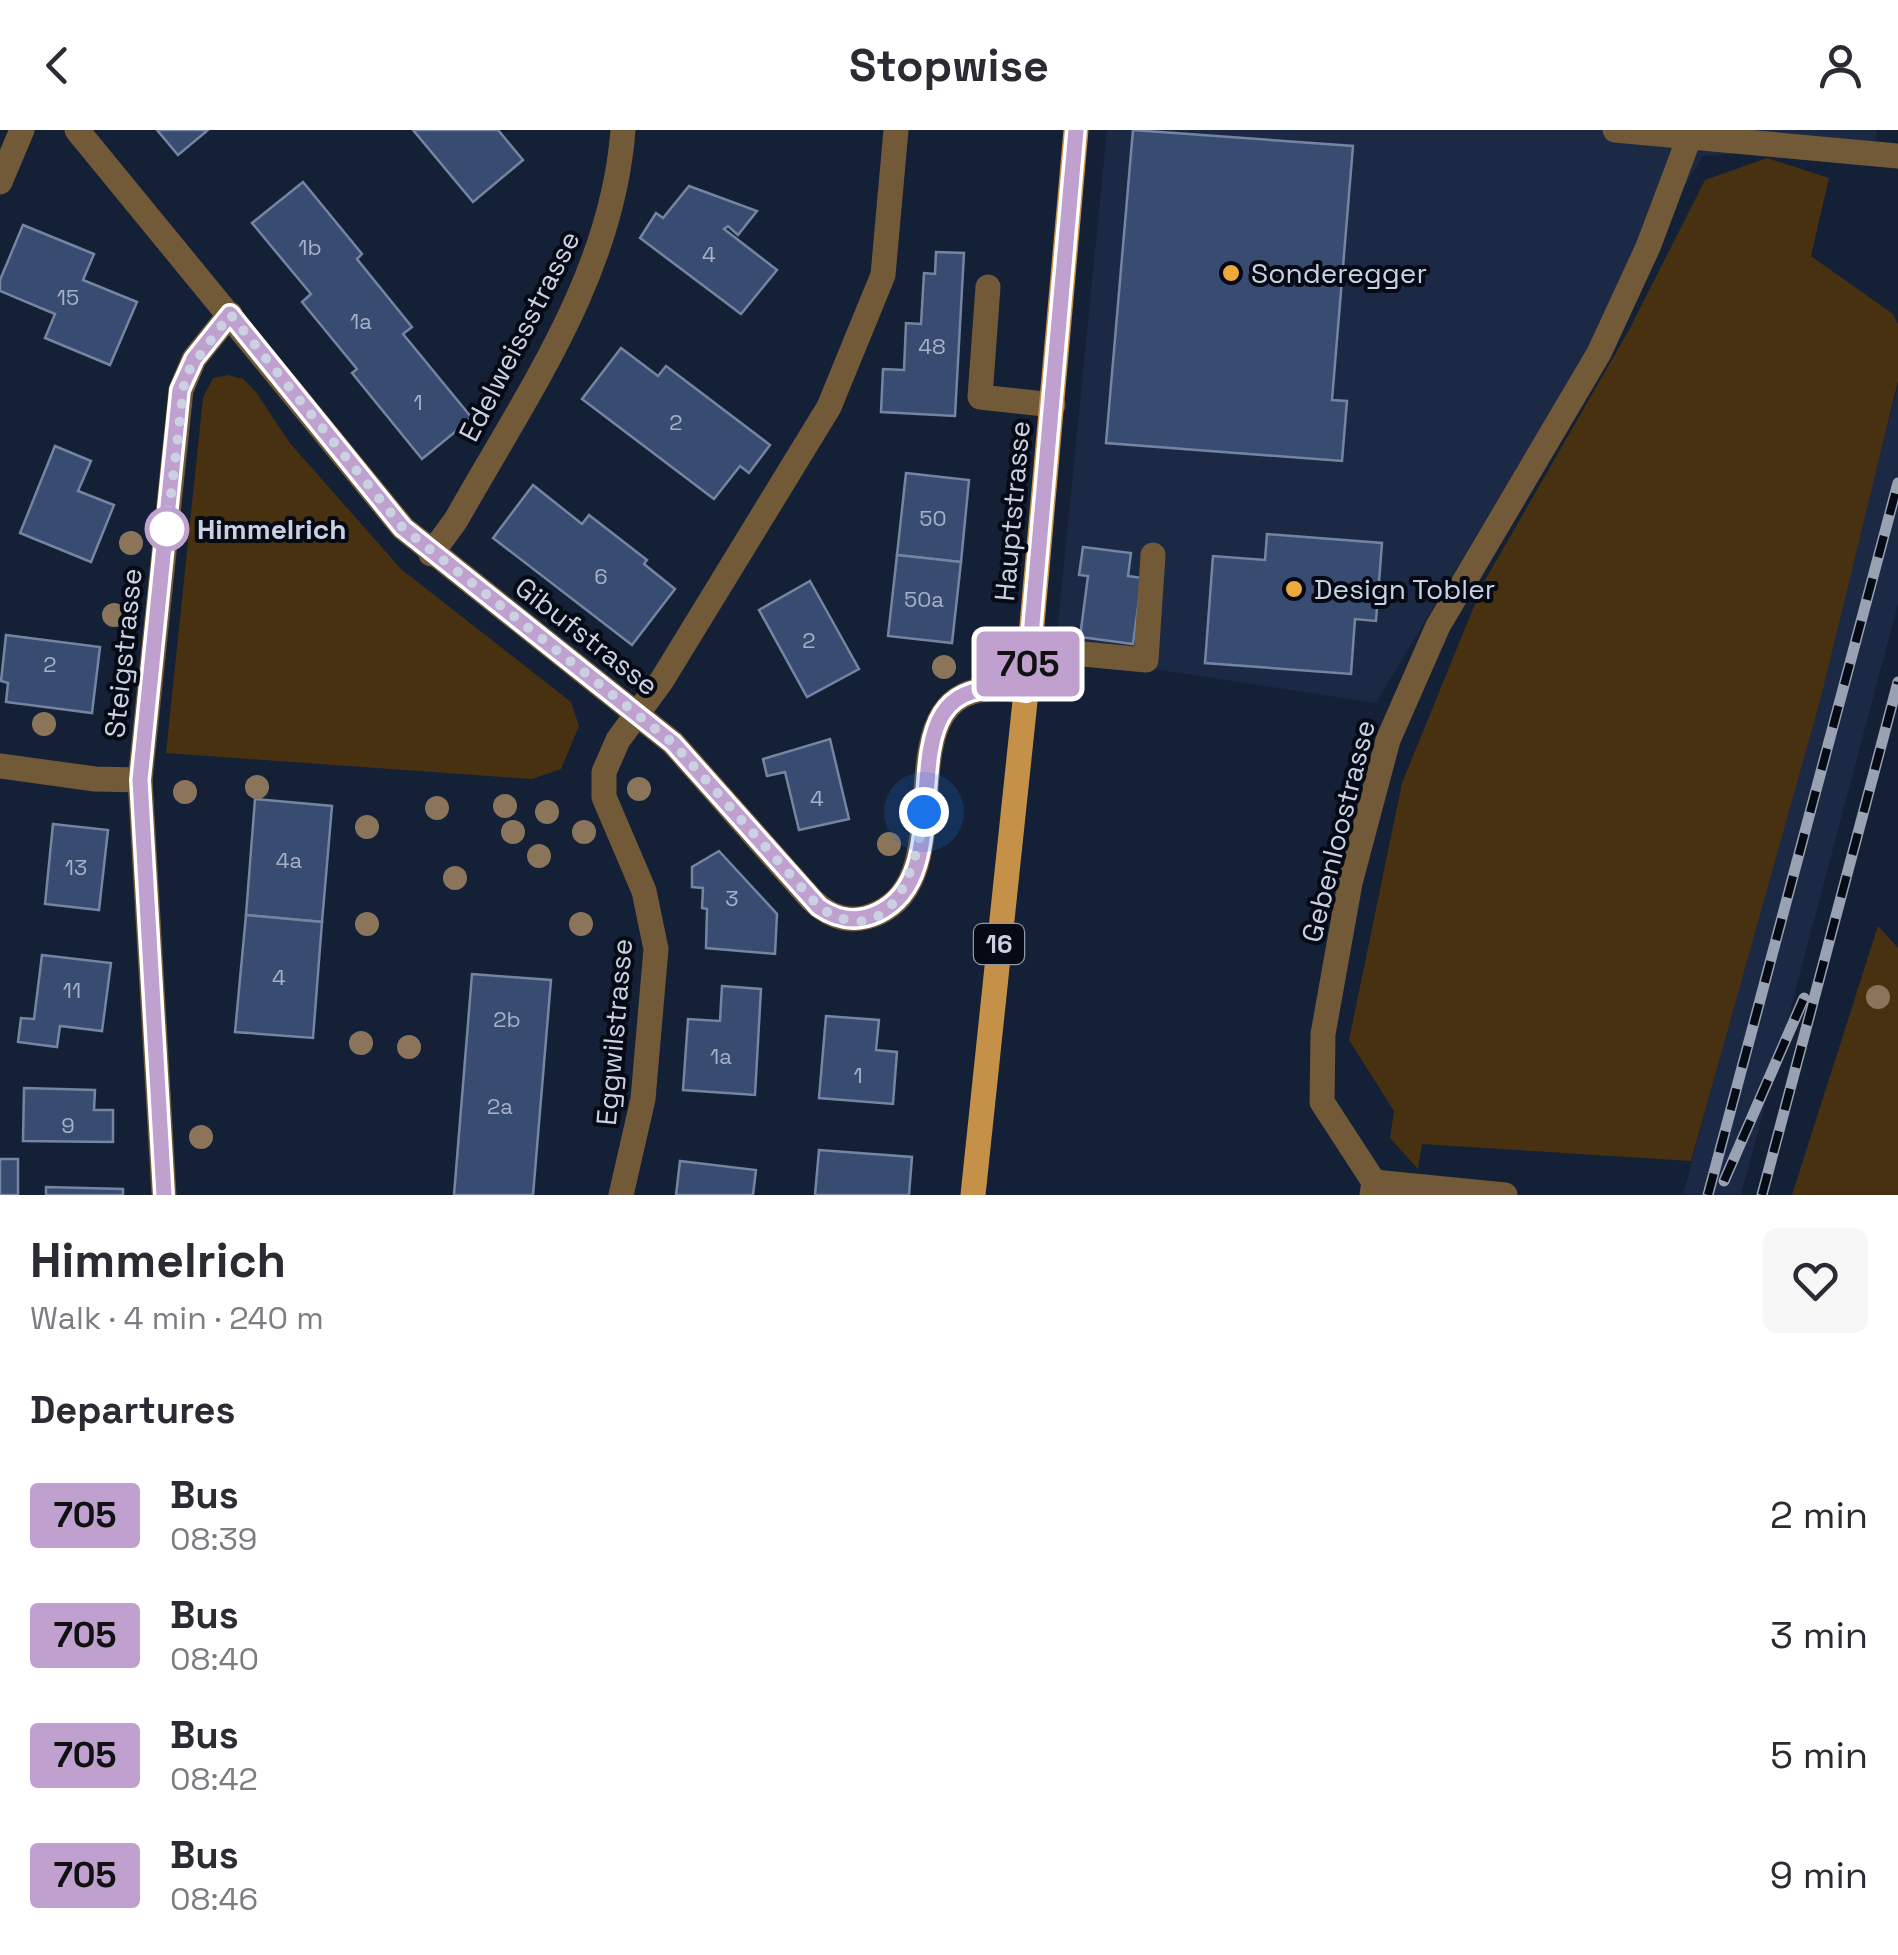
<!DOCTYPE html>
<meta charset="utf-8">
<style>
body{margin:0;font-family:"Space Grotesk",sans-serif;background:#f7f7f7;color:#2b2b33;height:100vh;display:flex;flex-direction:column;font-size:38px;white-space:nowrap}
*{box-sizing:border-box;margin:0}
p{font-size:32px;color:#7c7c81}
.icon{flex:none;width:55px;height:55px;fill:none;stroke:currentColor;stroke-width:2;stroke-linecap:round;stroke-linejoin:round}
.map{position:relative;height:1065px;overflow:hidden}
.drawer{display:flex;flex-direction:column;background:#fff;flex:1}
.drawer>*{flex:none}
.badge{padding:0 20px;border-radius:8px;font-size:35px;line-height:65px}
.you{position:absolute;width:50px;height:50px;margin:-25px;border:8px solid #fff;border-radius:50%;background:#1a73e8;box-shadow:0 0 0 15px #1a73e833}
.map>.badge{position:absolute;translate:-50% -50%;box-shadow:0 0 0 5px #fff}
h2{padding:0 30px;font-size:38px;line-height:90px}
.round{display:grid;place-items:center;flex:none;width:105px;height:105px;border-radius:15px;background:#f7f7f7}
.head{display:flex;align-items:center;justify-content:space-between;height:170px;padding:0 30px}
h1{font-size:48px;font-weight:700;line-height:75px}
ul{padding:0;list-style:none}
li{display:flex;align-items:center;gap:30px;height:120px;padding:0 30px}
li div{flex:1}
li b{display:block;font-size:38px}
li em{font-style:normal}
li .badge{min-width:110px;font-weight:700;text-align:center}
header{display:flex;justify-content:space-between;align-items:center;height:130px;padding:0 30px;background:#fff;font-size:45px;font-weight:700}
.map>svg:first-child{display:block}
.built{fill:#1b2945}
.green{fill:#473110}
.building{fill:#384c72;stroke:#7585a1;stroke-width:2.5}
.lines{fill:none;stroke-linecap:round;stroke-linejoin:round}
.minor{stroke:#725938;stroke-width:25}
.major{stroke:#c59148;stroke-width:25}
.rail-casing{stroke:#99a2b3;stroke-width:11}
.rail{stroke:#060a14;stroke-width:8;stroke-dasharray:22;stroke-linecap:butt}
.tree{fill:#8a755b}
.line-casing{stroke:#fff;stroke-width:22}
.line{stroke:#bfa0cf;stroke-width:15}
.walk{stroke:#cad2e2;stroke-width:10;stroke-dasharray:0 18}
.poi-dot{fill:#eea83c;stroke:#060a14;stroke-width:4}
.stop-dot{fill:#fff;stroke:#bfa0cf;stroke-width:5}
.labels{text-anchor:middle;dominant-baseline:central;stroke-width:8;stroke-linejoin:round;paint-order:stroke}
.number-label{font-size:22px;fill:#a6b0c6}
.shield{fill:#060a14;stroke:#8f96a4;stroke-width:2.5}
.shield-label{font-size:25px;font-weight:bold;fill:#cad2e2}
.poi-label{font-size:28px;fill:#cad2e2;stroke:#060a14;text-anchor:start}
.street-label{font-size:28px;fill:#cad2e2;stroke:#060a14}
.stop-label{font-size:28px;font-weight:bold;fill:#cad2e2;stroke:#060a14;text-anchor:start}
</style>
<header><svg class="icon" aria-label="back" viewBox="0 0 24 24"><path d="M15 5l-7 7 7 7"/></svg>Stopwise<svg class="icon" aria-label="person" viewBox="0 0 24 24"><circle cx="12" cy="8" r="4"/><path d="M4 21q1-7 8-7t8 7"/></svg></header>
<div class="map">
<svg width="1898" height="1065" viewBox="0 0 1898 1065">
<rect width="100%" height="100%" fill="#142036"/>
<!-- built -->
<g class="built">
<path d="M1107,0H1877L1875,13L1703,26L1376,573L1055,524Z"/>
<path d="M1898,256V474L1741,1065H1683Z"/>
</g>
<!-- green -->
<g class="green">
<path d="M1767,28L1829,48L1811,126L1893,184L1898,194V251L1821,567L1691,1031L1422,1014L1418,1039L1390,1008L1394,981L1349,910L1402,653L1484,452L1629,200L1705,50Z"/>
<path d="M228,245L243,249L256,262L289,312L401,439L571,572L579,596L561,639L532,649L166,623L203,268L213,248Z"/>
<path d="M1878,796L1898,818V1065H1792Z"/>
</g>
<!-- building -->
<g class="building">
<path d="M157,0H208L178,25Z"/>
<path d="M413,0H498L523,30L473,72Z"/>
<path d="M1133,0L1353,16L1332,270L1347,271L1342,331L1106,313Z"/>
<path d="M303,52L362,124L357,129L412,197L403,204L472,288L422,329L352,243L357,239L302,172L311,164L252,93Z"/>
<path d="M689,56L757,81L738,105L728,96L724,99L777,140L741,184L640,108L656,83L663,88Z"/>
<path d="M23,95L94,124L83,150L137,172L110,235L45,208L55,184L0,161V150Z"/>
<path d="M936,122L964,123L955,286L881,282L883,239L904,240L906,193L921,194L924,143L935,144Z"/>
<path d="M621,218L658,246L666,236L770,315L749,343L740,336L714,369L582,269Z"/>
<path d="M55,316L91,331L78,361L114,375L91,432L20,403Z"/>
<path d="M906,343L969,350L961,432L897,425Z"/>
<path d="M533,355L582,394L589,385L647,430L644,434L675,459L632,515L493,408Z"/>
<path d="M1267,404L1382,413L1376,491L1355,489L1351,544L1205,533L1213,426L1265,430Z"/>
<path d="M1083,417L1131,423L1128,446L1142,448L1133,514L1080,507L1088,446L1079,445Z"/>
<path d="M897,425L961,432L952,513L888,506Z"/>
<path d="M810,451L859,539L807,567L759,480Z"/>
<path d="M6,505L100,517L92,583L6,572L8,553L1,551Z"/>
<path d="M830,609L849,689L799,700L785,642L767,646L763,629Z"/>
<path d="M255,669L332,676L322,792L246,785Z"/>
<path d="M53,694L108,700L99,780L45,774Z"/>
<path d="M719,721L777,784L775,824L706,818L707,779L702,778L703,758L692,757V737Z"/>
<path d="M246,785L322,792L313,908L235,902Z"/>
<path d="M42,825L111,833L102,901L60,896L57,917L18,912L21,888L34,889Z"/>
<path d="M472,844L551,850L533,1065H454Z"/>
<path d="M722,856L761,859L755,965L683,960L688,889L720,891Z"/>
<path d="M826,886L879,890L876,920L897,922L893,974L819,968Z"/>
<path d="M24,958L95,960L94,980H113V1012L23,1011Z"/>
<path d="M819,1020L912,1027L909,1065H815Z"/>
<rect x="0" y="1029" width="18" height="36"/>
<path d="M680,1031L756,1040L753,1065H676Z"/>
<path d="M46,1057L123,1059V1065H46Z"/>
</g>
<g class="lines">
<!-- minor -->
<g class="minor">
<path d="M77,0L403,398L673,613L812,770C828,785 845,793 867,787C981,756 859,529 1026,562"/>
<path d="M1615,0L1898,26"/>
<path d="M0,52L22,0"/>
<path d="M988,157L980,267L1053,275"/>
<path d="M431,424L456,390C526,265 612,146 623,0"/>
<path d="M1030,519L1146,530L1153,425"/>
<path d="M0,636L95,649L140,650"/>
<path d="M1374,1052L1322,972L1323,904L1350,753L1388,610L1438,496L1599,223L1648,117L1692,0"/>
<path d="M164,1065L140,650L181,260L194,229L230,184"/>
<path d="M621,1065L643,969L656,819L644,761L604,667V642L618,610L662,550L829,277L883,145L896,0"/>
<path d="M1372,1065L1374,1052L1505,1065"/>
</g>
<!-- major -->
<path class="major" d="M973,1065L1026,562L1076,0"/>
<defs>
<g id="rail">
<path d="M1724,1051L1804,868"/>
<path d="M1708,1065L1898,353"/>
<path d="M1762,1065L1898,552"/>
</g>
</defs>
<!-- rail casing -->
<use href="#rail" class="rail-casing"/>
<!-- rail -->
<use href="#rail" class="rail"/>
</g>
<!-- trees -->
<g class="tree">
<circle cx="131" cy="413" r="12"/>
<circle cx="114" cy="485" r="12"/>
<circle cx="944" cy="537" r="12"/>
<circle cx="44" cy="594" r="12"/>
<circle cx="257" cy="657" r="12"/>
<circle cx="639" cy="659" r="12"/>
<circle cx="185" cy="662" r="12"/>
<circle cx="505" cy="676" r="12"/>
<circle cx="437" cy="678" r="12"/>
<circle cx="547" cy="682" r="12"/>
<circle cx="367" cy="697" r="12"/>
<circle cx="513" cy="702" r="12"/>
<circle cx="584" cy="702" r="12"/>
<circle cx="889" cy="714" r="12"/>
<circle cx="539" cy="726" r="12"/>
<circle cx="455" cy="748" r="12"/>
<circle cx="367" cy="794" r="12"/>
<circle cx="581" cy="794" r="12"/>
<circle cx="1878" cy="867" r="12"/>
<circle cx="361" cy="913" r="12"/>
<circle cx="409" cy="917" r="12"/>
<circle cx="201" cy="1007" r="12"/>
</g>
<g class="lines">
<defs>
<path id="line" d="M164,1065L140,650L180,260L194,229L230,184L403,398L673,613L819,777C838,790 857,793 878,783C975,737 864,530 1026,562L1076,0"/>
</defs>
<!-- line casing -->
<use href="#line" class="line-casing"/>
<!-- line -->
<use href="#line" class="line"/>
<!-- walk -->
<path class="walk" d="M167,399L185,246L230,184L403,398L673,613L819,777C894,827 917,734 924,682"/>
</g>
<!-- markers -->
<g class="poi-dot">
<circle cx="1231" cy="143" r="10"/>
<circle cx="1294" cy="459" r="10"/>
</g>
<circle class="stop-dot" cx="167" cy="399" r="20"/>
<g class="labels">
<!-- number labels -->
<g class="number-label">
<text x="310" y="117">1b</text>
<text x="709" y="124">4</text>
<text x="68" y="167">15</text>
<text x="361" y="191">1a</text>
<text x="932" y="216">48</text>
<text x="418" y="272">1</text>
<text x="676" y="292">2</text>
<text x="933" y="388">50</text>
<text x="601" y="446">6</text>
<text x="924" y="469">50a</text>
<text x="809" y="510">2</text>
<text x="50" y="534">2</text>
<text x="817" y="668">4</text>
<text x="289" y="730">4a</text>
<text x="76" y="737">13</text>
<text x="732" y="768">3</text>
<text x="279" y="847">4</text>
<text x="72" y="860">11</text>
<text x="507" y="889">2b</text>
<text x="721" y="926">1a</text>
<text x="858" y="945">1</text>
<text x="500" y="976">2a</text>
<text x="68" y="995">9</text>
</g>
<!-- shield labels -->
<rect class="shield" x="974" y="794" width="50" height="40" rx="8"/>
<g class="shield-label">
<text x="999" y="814">16</text>
</g>
<!-- poi labels -->
<g class="poi-label">
<text x="1251" y="143">Sonderegger</text>
<text x="1314" y="459">Design Tobler</text>
</g>
<!-- street labels -->
<g class="street-label">
<text transform="translate(519 206) rotate(-63)">Edelweissstrasse</text>
<text transform="translate(1012 381) rotate(-85)">Hauptstrasse</text>
<text transform="translate(587 506) rotate(38)">Gibufstrasse</text>
<text transform="translate(123 523) rotate(-84)">Steigstrasse</text>
<text transform="translate(1338 701) rotate(-76)">Gebenloostrasse</text>
<text transform="translate(614 902) rotate(-85)">Eggwilstrasse</text>
</g>
<!-- stop labels -->
<g class="stop-label">
<text x="197" y="399">Himmelrich</text>
</g>
</g>
</svg>
<div class="you" style="left:924px;top:682px"></div>
<b class="badge" style="left:1028px;top:534px;background:#bfa0cf;color:#111">705</b>
</div>
<section class="drawer">
<div class="head"><div><h1>Himmelrich</h1><p>Walk · 4 min · 240 m</p></div><a class="round"><svg class="icon" aria-label="heart" viewBox="0 0 24 24"><path d="M12 20l-8-8c-3-5 5-10 8-4 3-6 11-1 8 4z"/></svg></a></div>
<h2>Departures</h2>
<ul>
<li><span class="badge" style="background:#bfa0cf;color:#111">705</span><div><b>Bus</b><p>08:39</p></div><em>2 min</em></li>
<li><span class="badge" style="background:#bfa0cf;color:#111">705</span><div><b>Bus</b><p>08:40</p></div><em>3 min</em></li>
<li><span class="badge" style="background:#bfa0cf;color:#111">705</span><div><b>Bus</b><p>08:42</p></div><em>5 min</em></li>
<li><span class="badge" style="background:#bfa0cf;color:#111">705</span><div><b>Bus</b><p>08:46</p></div><em>9 min</em></li>
</ul>
</section>
